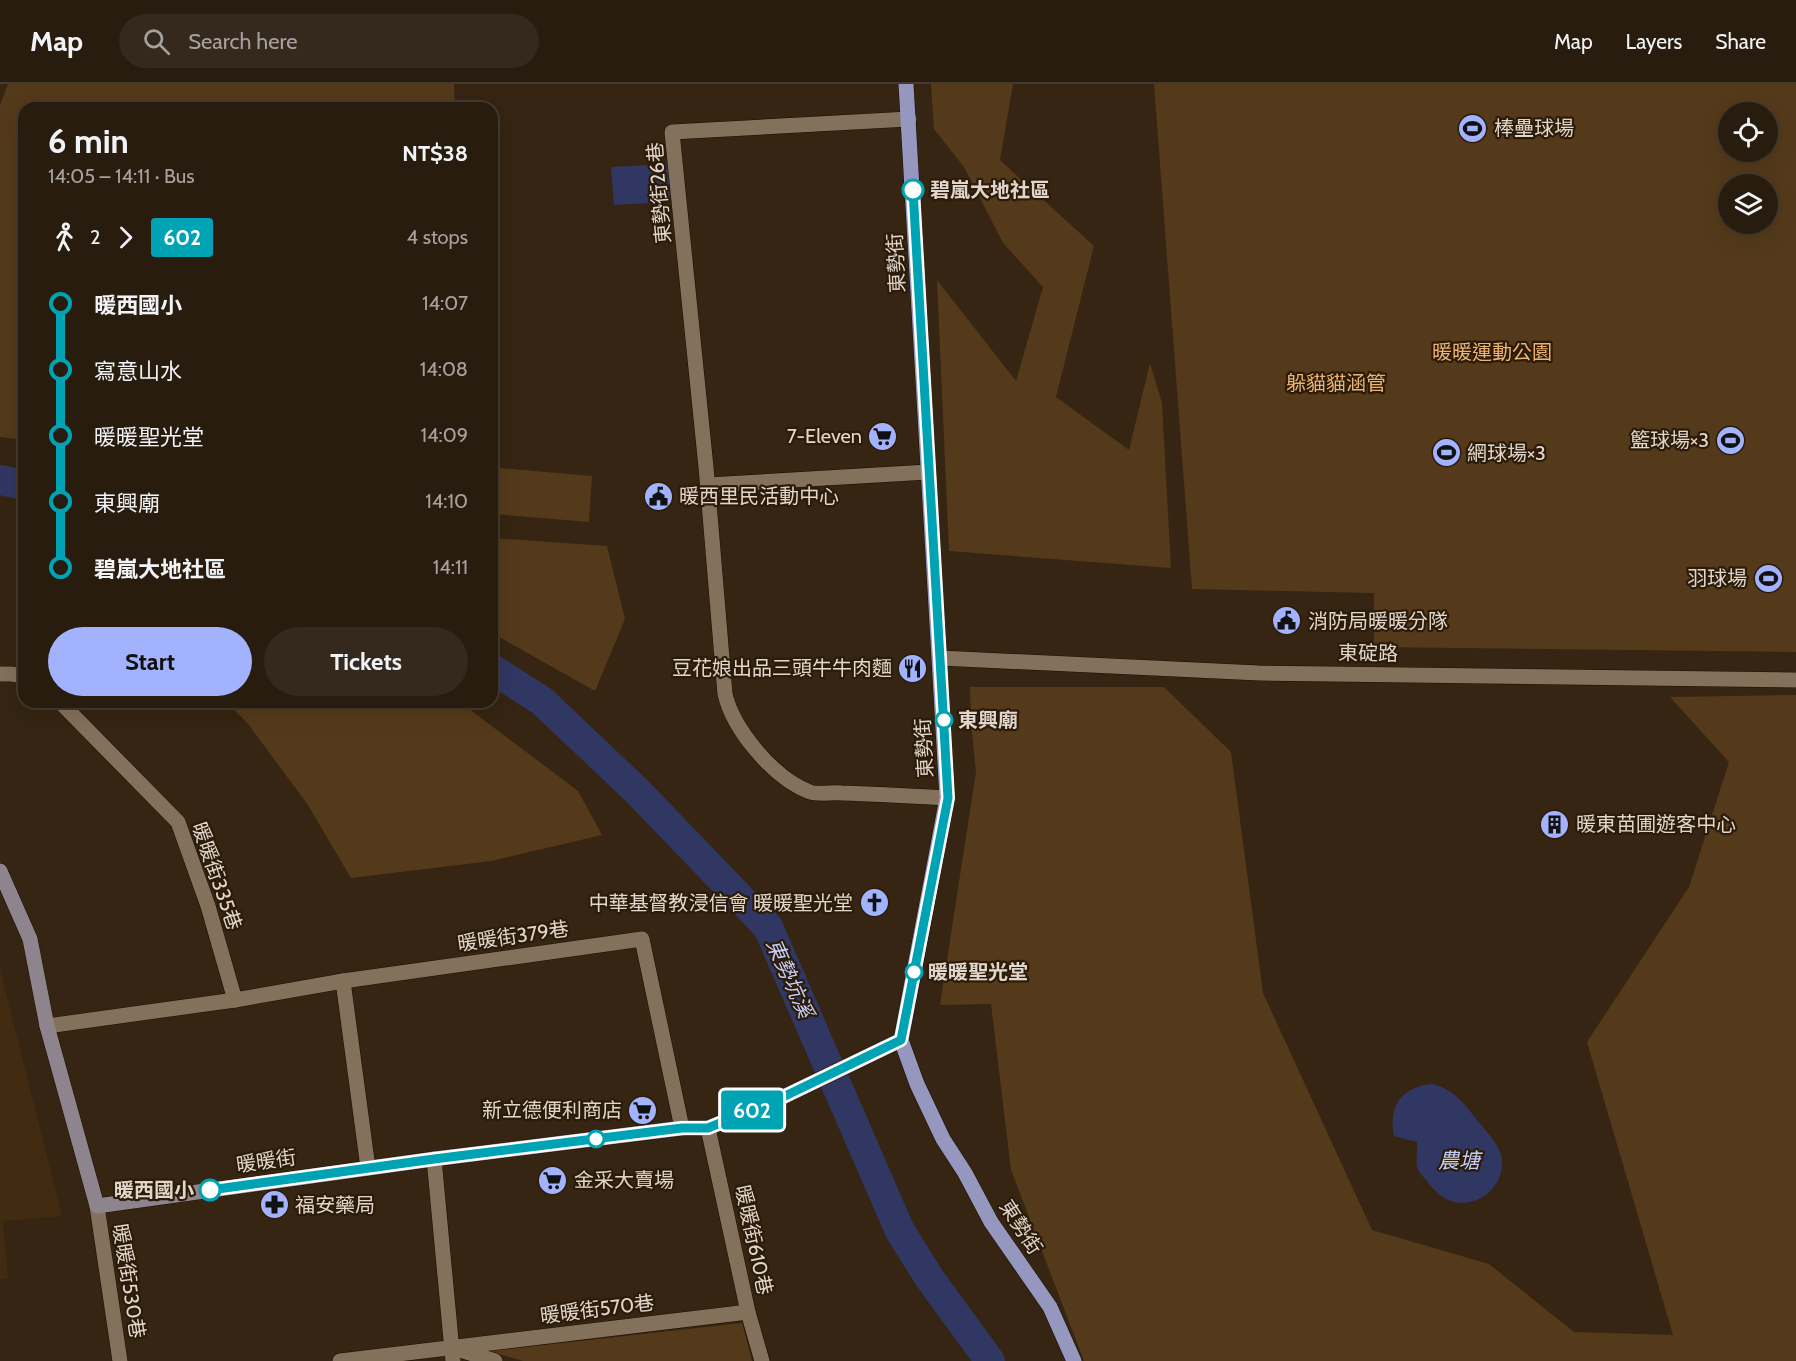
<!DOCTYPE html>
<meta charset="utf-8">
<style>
body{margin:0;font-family:Cabin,"Noto Sans TC",sans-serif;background:#34291c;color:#f1f3f6;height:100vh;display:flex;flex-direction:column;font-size:22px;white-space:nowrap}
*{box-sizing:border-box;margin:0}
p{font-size:20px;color:#a5a19e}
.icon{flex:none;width:33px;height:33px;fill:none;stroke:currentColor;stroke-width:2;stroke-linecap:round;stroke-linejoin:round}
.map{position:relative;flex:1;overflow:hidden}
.side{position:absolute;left:18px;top:18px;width:480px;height:606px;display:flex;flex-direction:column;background:#281c0e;border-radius:18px;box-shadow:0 6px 24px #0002,0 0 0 2px #443a2e}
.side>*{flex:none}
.badge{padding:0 12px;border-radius:4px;font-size:21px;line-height:39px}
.tools{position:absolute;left:1718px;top:18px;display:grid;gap:12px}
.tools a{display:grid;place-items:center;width:60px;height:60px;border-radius:50%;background:#281c0e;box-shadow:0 6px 24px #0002,0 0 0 2px #443a2e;font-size:30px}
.map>.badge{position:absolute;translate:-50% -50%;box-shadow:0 0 0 3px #fff}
.legs{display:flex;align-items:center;gap:9px;height:66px;padding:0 30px;font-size:20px}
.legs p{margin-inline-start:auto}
.headline{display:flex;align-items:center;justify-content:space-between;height:102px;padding:0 30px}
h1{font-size:33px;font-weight:700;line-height:45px}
.cta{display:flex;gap:12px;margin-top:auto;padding:12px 30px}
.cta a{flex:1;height:69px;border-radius:36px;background:#a3b2fd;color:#111;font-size:24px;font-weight:700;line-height:69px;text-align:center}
.cta a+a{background:#34291c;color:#f1f3f6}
ul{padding:0 30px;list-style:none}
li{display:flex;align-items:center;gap:21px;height:66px;font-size:22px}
li i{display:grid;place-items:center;width:9px;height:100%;margin:0 8px;background:currentColor}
li i::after{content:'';width:15px;height:15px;margin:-8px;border:4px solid;border-radius:50%;background:#281c0e}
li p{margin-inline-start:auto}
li:first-child i{background:linear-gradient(#0000 50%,currentColor 0)}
li:last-child i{background:linear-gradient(currentColor 50%,#0000 0)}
header{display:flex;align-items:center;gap:36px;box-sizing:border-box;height:84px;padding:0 30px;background:#281c0e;border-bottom:2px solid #443a2e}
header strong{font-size:28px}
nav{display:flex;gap:33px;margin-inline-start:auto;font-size:21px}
.search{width:420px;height:54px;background:#34291c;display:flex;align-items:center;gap:15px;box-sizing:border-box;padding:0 21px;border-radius:33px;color:#a5a19e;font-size:22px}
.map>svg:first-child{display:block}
.built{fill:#412c12}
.green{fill:#543a1a;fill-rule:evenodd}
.water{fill:#303762}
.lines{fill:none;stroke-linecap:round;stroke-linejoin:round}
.river{stroke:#303762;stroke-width:30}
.street-casing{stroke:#1c0e00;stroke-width:16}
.secondary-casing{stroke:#1c0e00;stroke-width:16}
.primary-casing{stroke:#1c0e00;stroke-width:16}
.street{stroke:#84715c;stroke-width:15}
.secondary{stroke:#8d848d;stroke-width:15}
.primary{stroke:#9597be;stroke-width:15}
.line-1-casing{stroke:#fff;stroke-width:14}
.line-1{stroke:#00a3b4;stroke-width:9}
.stop-1-dot{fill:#fff;stroke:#00a3b4;stroke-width:3}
.labels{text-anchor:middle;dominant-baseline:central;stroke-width:4.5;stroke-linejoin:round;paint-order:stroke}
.poi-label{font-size:20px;fill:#e1d6cb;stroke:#2b1b08;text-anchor:start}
.stop-label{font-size:20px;font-weight:bold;fill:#e1d6cb;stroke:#2b1b08;text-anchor:start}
.street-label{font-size:20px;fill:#e1d6cb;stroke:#2b1b08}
.park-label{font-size:20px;fill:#ecb473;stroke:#2b1b08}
.water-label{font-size:21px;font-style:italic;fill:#c4cefb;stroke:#2b1b08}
</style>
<header>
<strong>Map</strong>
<div class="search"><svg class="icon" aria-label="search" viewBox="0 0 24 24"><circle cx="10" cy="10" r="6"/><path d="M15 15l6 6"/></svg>Search here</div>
<nav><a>Map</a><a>Layers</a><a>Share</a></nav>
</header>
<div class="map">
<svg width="1796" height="1277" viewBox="0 0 1796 1277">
<rect width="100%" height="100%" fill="#352512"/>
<!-- built -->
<path class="built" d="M0,886L62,1132L3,1137L8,1194L0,1196Z"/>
<!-- green -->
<g class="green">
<path d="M8,0H454L455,24H24V356L0,353V21Z"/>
<path d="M931,0H1013L1000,76L1094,162L1056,313L1129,366L1150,279L1162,319L1171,484L949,467L937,196L1016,297L1043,203L1003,159L964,83L934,45Z"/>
<path d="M1154,0H1796V568L1374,563V509L1192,505ZM1728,28H1767V68H1728ZM1728,100H1767V140H1728Z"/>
<path d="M498,384L592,392L589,438L494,430Z"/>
<path d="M492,454L607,462L625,535L595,607L492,549Z"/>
<path d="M970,603H1164L1231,668L1263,909L1372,1146L1489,1180L1574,1248L1673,1251L1587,958L1689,803L1729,678L1670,613L1796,611V1277H1084L1011,1086L991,920L940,921L976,688L971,639Z"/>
<path d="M227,618H460L578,707L602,751L491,777L351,794L308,721L248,640Z"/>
<path d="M742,1239L752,1277H523L489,1267Z"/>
</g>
<!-- water -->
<g class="water">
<path d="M668,80L670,118L614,121L611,83Z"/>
<path d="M1433,1000C1455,1006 1464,1020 1478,1037C1486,1047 1497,1058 1501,1071C1508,1097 1482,1124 1455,1118C1443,1115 1434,1107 1427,1097C1424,1094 1420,1089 1418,1086C1415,1079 1418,1066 1417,1058L1394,1052C1388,1022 1402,1002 1433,1000Z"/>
</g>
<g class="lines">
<!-- river -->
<g class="river">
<path d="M0,396L24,401"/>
<path d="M492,585L542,617L637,707L768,843L900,1147L930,1195L990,1277"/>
</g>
<defs>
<g id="street">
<path d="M909,35L672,48L706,383L725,610C733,645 774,695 810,708C819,711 832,708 842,709C877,710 912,712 947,714"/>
<path d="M708,401L928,388"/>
<path d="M940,574L1259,589L1796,596"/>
<path d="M0,590H11L24,592"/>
<path d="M60,618L178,738L208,822L235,916"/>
<path d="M343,897L368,1084"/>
<path d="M47,942L235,916L343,897L642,855L682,1044"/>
<path d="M708,1044L748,1228L762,1277"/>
<path d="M434,1075L453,1277"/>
<path d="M97,1122L120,1277"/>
<path d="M457,1265L495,1277"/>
<path d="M340,1277L748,1228"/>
</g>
<path id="secondary" d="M0,787L30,855L47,942L97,1122L434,1075L682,1044H708L783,1013L901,956"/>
<path id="primary" d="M906,0L947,714L901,956L917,1000L943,1055L965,1089L991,1138L1050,1223L1074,1277"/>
</defs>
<!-- street casing -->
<use href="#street" class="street-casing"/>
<!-- secondary casing -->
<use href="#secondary" class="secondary-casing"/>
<!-- primary casing -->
<use href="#primary" class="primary-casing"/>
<!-- street -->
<use href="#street" class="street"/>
<!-- secondary -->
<use href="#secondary" class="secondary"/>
<!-- primary -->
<use href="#primary" class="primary"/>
</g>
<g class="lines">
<defs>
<path id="line-1" d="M210,1106L434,1075L682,1044H708L783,1013L901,956L948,714L913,106"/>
</defs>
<!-- line-1 casing -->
<use href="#line-1" class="line-1-casing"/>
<!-- line-1 -->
<use href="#line-1" class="line-1"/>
</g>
<!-- icons -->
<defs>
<symbol id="stadium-disc" viewBox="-11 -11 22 22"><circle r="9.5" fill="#a3b2fd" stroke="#2b1b08"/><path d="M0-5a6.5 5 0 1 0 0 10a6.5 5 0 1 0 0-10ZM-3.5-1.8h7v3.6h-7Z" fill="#111"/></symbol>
<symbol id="supermarket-disc" viewBox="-11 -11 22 22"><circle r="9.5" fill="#a3b2fd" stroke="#2b1b08"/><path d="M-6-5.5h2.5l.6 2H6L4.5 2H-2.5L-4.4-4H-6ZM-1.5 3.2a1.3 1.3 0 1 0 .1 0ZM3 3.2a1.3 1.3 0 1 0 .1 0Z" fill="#111"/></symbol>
<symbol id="civic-disc" viewBox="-11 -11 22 22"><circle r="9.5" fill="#a3b2fd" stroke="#2b1b08"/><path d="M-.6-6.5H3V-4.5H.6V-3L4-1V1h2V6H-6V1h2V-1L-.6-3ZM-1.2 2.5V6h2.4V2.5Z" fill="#111"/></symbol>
<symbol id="restaurant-disc" viewBox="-11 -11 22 22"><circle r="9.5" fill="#a3b2fd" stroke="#2b1b08"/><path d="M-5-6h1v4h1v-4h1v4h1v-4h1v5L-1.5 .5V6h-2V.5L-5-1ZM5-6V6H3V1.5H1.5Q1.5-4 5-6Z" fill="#111"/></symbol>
<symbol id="building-disc" viewBox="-11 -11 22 22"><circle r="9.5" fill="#a3b2fd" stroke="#2b1b08"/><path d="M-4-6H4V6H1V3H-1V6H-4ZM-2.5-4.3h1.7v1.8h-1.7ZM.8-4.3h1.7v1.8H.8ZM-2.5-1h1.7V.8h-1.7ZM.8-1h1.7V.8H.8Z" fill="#111"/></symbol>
<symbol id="church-disc" viewBox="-11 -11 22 22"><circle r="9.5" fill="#a3b2fd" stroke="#2b1b08"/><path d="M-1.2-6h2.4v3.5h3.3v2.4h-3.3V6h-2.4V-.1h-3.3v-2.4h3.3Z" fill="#111"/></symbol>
<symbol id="pharmacy-disc" viewBox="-11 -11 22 22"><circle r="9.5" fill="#a3b2fd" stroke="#2b1b08"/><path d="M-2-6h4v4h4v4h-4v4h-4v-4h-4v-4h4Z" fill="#111"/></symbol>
</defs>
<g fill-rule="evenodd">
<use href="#stadium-disc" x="1456" y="28" width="33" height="33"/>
<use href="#supermarket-disc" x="866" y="336" width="33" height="33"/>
<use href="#stadium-disc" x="1714" y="340" width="33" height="33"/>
<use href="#stadium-disc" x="1430" y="352" width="33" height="33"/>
<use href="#civic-disc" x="642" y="396" width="33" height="33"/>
<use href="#stadium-disc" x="1752" y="478" width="33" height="33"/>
<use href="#civic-disc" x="1270" y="520" width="33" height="33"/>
<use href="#restaurant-disc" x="896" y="568" width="33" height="33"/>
<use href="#building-disc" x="1538" y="724" width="33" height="33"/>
<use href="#church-disc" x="858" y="802" width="33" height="33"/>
<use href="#supermarket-disc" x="626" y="1010" width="33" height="33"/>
<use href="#supermarket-disc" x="536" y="1080" width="33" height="33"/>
<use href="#pharmacy-disc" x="258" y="1104" width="33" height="33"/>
</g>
<!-- markers -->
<g class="stop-1-dot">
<circle cx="913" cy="106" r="10"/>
<circle cx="944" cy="636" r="8"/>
<circle cx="914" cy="888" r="8"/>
<circle cx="596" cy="1055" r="8"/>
<circle cx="210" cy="1106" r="10"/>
</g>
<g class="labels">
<!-- poi labels -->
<g class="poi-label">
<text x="1494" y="44">棒壘球場</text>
<text x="862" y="352" text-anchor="end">7-Eleven</text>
<text x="1709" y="356" text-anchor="end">籃球場×3</text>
<text x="1467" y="369">網球場×3</text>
<text x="679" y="412">暖西里民活動中心</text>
<text x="1747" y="494" text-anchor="end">羽球場</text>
<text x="1308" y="537">消防局暖暖分隊</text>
<text x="892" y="584" text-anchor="end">豆花娘出品三頭牛牛肉麵</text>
<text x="1576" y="740">暖東苗圃遊客中心</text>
<text x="853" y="819" text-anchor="end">中華基督教浸信會 暖暖聖光堂</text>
<text x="622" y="1026" text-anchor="end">新立德便利商店</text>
<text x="574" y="1096">金采大賣場</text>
<text x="295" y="1121">福安藥局</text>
</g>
<!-- stop labels -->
<g class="stop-label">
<text x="930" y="106">碧嵐大地社區</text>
<text x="958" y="636">東興廟</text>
<text x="928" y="888">暖暖聖光堂</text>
<text x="194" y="1106" text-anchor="end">暖西國小</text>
</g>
<!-- street labels -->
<g class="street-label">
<text transform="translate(659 109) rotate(-95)">東勢街26巷</text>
<text transform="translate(896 179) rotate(-93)">東勢街</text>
<text transform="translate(1368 569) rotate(1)">東碇路</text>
<text transform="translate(924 664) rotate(-93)">東勢街</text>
<text transform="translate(217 792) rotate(71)">暖暖街335巷</text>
<text transform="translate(513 852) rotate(-8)">暖暖街379巷</text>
<text transform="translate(266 1077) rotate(-8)">暖暖街</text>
<text transform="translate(1021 1143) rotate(57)">東勢街</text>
<text transform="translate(754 1156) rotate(78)">暖暖街610巷</text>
<text transform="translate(129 1197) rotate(81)">暖暖街530巷</text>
<text transform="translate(597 1225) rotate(-7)">暖暖街570巷</text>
</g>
<!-- park labels -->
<g class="park-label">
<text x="1492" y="268">暖暖運動公園</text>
<text x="1336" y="299">躲貓貓涵管</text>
</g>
<!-- water labels -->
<g class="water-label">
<text transform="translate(790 894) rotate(66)">東勢坑溪</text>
<text x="1459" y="1076">農塘</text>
</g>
</g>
</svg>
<div class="tools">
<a><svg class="icon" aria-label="locate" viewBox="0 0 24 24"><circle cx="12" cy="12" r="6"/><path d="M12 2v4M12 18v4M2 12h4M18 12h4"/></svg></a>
<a><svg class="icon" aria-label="layers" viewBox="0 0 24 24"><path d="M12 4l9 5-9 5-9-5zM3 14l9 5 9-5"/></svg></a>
</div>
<b class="badge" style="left:752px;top:1026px;background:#00a3b4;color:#fff">602</b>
<section class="side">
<div class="headline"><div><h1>6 min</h1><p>14:05 – 14:11 · Bus</p></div><b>NT$38</b></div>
<div class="legs"><svg class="icon" aria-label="walk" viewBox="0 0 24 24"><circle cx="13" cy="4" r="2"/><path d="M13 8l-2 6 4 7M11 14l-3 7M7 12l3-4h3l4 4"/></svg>2<svg class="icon" aria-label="forward" viewBox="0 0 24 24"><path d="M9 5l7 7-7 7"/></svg><b class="badge" style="background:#00a3b4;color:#fff">602</b><p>4 stops</p></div>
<ul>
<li><i style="color:#00a3b4"></i><b>暖西國小</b><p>14:07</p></li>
<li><i style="color:#00a3b4"></i><span>寫意山水</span><p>14:08</p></li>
<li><i style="color:#00a3b4"></i><span>暖暖聖光堂</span><p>14:09</p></li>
<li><i style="color:#00a3b4"></i><span>東興廟</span><p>14:10</p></li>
<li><i style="color:#00a3b4"></i><b>碧嵐大地社區</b><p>14:11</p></li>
</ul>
<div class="cta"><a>Start</a><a>Tickets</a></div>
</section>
</div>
